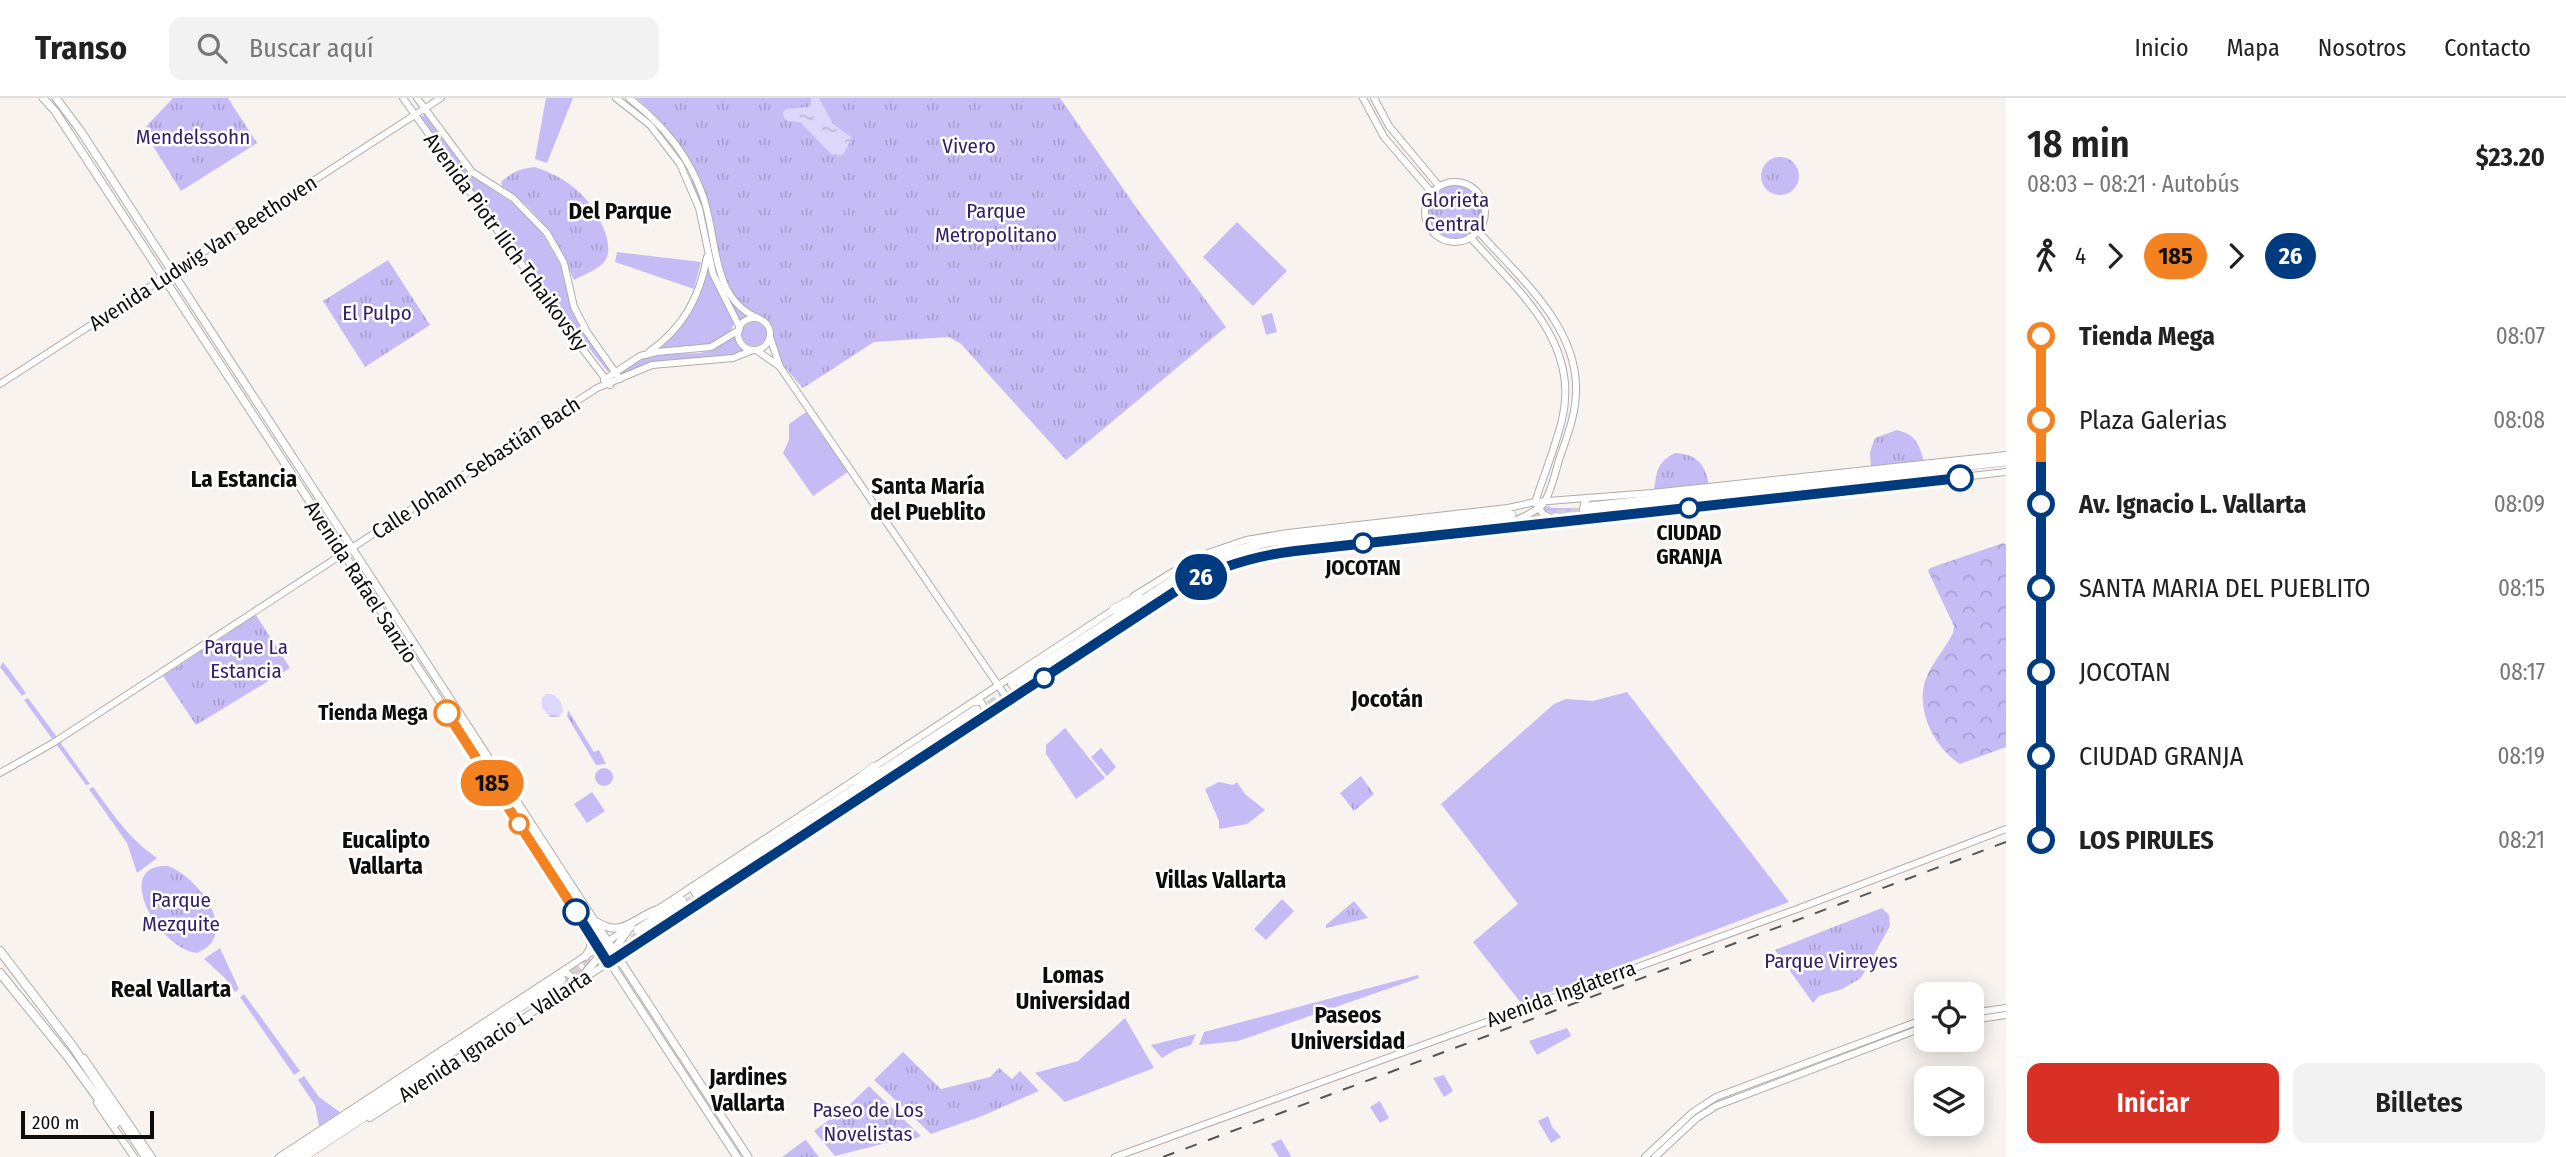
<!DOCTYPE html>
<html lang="es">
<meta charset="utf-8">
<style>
body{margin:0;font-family:"Fira Sans Condensed",sans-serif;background:#f2f2f2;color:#222;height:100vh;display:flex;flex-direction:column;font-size:26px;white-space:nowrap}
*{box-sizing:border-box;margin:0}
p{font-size:23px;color:#767676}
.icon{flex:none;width:38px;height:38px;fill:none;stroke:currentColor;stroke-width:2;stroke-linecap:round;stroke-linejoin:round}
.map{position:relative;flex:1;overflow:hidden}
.sheet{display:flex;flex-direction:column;background:#fff;width:560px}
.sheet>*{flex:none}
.badge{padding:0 14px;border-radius:23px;font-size:24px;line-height:46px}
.buttons{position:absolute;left:1914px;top:884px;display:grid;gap:14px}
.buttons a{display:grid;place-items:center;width:70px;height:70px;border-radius:14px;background:#fff;box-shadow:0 4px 18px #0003;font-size:35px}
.scale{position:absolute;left:21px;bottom:18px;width:133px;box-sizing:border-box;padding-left:7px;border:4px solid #0f0d0c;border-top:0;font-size:19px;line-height:24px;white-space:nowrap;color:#0f0d0c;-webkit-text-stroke:5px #fff;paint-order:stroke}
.map>.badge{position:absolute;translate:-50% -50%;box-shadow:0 0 0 4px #fff}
.legs{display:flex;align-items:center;gap:10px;height:77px;padding:0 21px;font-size:23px}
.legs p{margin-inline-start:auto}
.headline{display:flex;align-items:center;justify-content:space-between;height:119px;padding:0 21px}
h1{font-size:38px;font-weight:600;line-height:52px}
.button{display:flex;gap:14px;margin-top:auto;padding:14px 21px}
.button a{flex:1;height:80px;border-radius:14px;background:#d93025;color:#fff;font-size:28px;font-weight:600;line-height:80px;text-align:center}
.button a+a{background:#f2f2f2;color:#222}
ul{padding:0 21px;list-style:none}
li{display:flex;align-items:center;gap:24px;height:84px;font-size:26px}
li i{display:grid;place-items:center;width:10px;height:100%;margin:0 9px;background:currentColor}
li i::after{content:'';width:18px;height:18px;margin:-9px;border:5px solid;border-radius:50%;background:#fff}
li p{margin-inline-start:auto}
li:first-child i{background:linear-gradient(#0000 50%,currentColor 0)}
li:last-child i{background:linear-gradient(currentColor 50%,#0000 0)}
header{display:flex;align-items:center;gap:42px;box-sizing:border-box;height:98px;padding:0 35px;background:#fff;border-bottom:2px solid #e0e0e0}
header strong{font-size:33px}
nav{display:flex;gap:38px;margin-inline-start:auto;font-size:24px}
.search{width:490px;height:63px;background:#f2f2f2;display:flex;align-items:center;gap:18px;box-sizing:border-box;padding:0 24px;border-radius:14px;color:#767676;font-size:26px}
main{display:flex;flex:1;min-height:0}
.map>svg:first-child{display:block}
.green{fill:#c6bcf5}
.forest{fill:url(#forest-crowns)}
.park{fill:url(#park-tufts)}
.water{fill:url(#water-ripples)}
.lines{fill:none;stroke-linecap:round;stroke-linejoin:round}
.trunk-tunnel{stroke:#d5d0cd;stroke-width:9;stroke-dasharray:9 4.5;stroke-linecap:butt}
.tertiary-casing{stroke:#b1aca9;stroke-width:8}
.secondary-casing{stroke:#b1aca9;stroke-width:9}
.primary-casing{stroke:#b1aca9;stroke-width:10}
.trunk-casing{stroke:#b1aca9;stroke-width:10}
.tertiary{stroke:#fff;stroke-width:6}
.secondary{stroke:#fff;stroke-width:7}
.primary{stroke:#fff;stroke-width:8}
.trunk{stroke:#fff;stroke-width:9}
.rail{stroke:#575452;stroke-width:2;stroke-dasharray:12 12;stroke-linecap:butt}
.line-1-casing{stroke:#fff;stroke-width:16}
.line-2-casing{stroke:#fff;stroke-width:16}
.line-1{stroke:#f58220;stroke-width:10}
.line-2{stroke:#003b80;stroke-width:10}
.stop-2-dot{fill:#fff;stroke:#003b80;stroke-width:3.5}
.stop-1-dot{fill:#fff;stroke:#f58220;stroke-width:3.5}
.labels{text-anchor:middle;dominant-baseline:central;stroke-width:5;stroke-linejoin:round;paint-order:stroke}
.park-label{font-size:21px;fill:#362065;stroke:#fff}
.street-label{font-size:21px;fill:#0f0d0c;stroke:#fff}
.stop-label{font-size:21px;font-weight:bold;fill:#0f0d0c;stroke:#fff}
.neighbourhood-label{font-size:23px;font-weight:bold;fill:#0f0d0c;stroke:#fff}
</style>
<header>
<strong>Transo</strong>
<div class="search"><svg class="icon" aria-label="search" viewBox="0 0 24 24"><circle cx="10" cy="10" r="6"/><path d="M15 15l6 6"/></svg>Buscar aquí</div>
<nav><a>Inicio</a><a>Mapa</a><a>Nosotros</a><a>Contacto</a></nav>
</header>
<main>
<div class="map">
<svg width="2006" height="1059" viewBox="0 0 2006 1059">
<defs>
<pattern id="forest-crowns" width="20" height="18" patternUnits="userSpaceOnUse" patternTransform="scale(1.75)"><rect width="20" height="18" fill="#c6bcf5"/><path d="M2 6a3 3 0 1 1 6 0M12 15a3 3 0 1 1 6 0" fill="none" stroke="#a9a0d1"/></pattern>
<pattern id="park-tufts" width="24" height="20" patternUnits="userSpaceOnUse" patternTransform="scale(1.75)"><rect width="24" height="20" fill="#c6bcf5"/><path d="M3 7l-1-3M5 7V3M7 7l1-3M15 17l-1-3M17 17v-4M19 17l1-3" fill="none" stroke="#a9a0d1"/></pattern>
<pattern id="water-ripples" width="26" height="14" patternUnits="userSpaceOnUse" patternTransform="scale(1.75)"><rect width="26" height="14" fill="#ddd7fc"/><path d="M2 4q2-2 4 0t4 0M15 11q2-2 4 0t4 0" fill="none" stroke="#bcb7d7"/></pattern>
</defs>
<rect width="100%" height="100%" fill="#f8f3ef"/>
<!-- green -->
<g class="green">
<path d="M546,0H573L547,65L535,61Z"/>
<path d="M425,17L454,56L477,81L519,109L541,133L560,166L576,218L586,238L610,272L608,274L547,197L420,19Z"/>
<path d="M691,83H693C697,91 701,100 704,109C714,145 711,197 748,219L740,224L714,175Z"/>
<path d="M1237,124L1287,173L1253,208L1203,159Z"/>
<path d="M617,154L701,164L694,191L615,164Z"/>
<path d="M707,171L734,226C723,255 683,248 658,251C685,228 695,203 707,171Z"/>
<path d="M1272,215L1277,234L1266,237L1261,218Z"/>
<circle cx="754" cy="236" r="12"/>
<path d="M736,236L738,244L748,254L716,259L668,262L642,267L622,279L618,274C629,268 640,261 653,258C690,250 702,266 736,236Z"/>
<path d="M806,314L848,374L813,398L783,355L789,342V326Z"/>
<path d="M1549,408L1551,410H1580L1579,415L1560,414L1548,417L1542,411Z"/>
<path d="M3,564L26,595L22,598L0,569Z"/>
<path d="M1627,594L1789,804L1521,905L1473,844L1518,806L1441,706L1554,606L1566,601L1593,603Z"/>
<path d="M28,600L57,639L53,642L24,602Z"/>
<path d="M1065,630L1105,680L1076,701L1046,656V647Z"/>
<path d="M60,644L90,686L86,687L56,646Z"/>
<path d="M1101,650L1116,669L1107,678L1091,659Z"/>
<circle cx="604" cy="679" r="9"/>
<path d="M1219,684L1233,687L1237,684L1245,696L1265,712L1247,726L1219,731V723L1205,691Z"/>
<path d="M93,689C113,716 129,741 157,760L137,775L127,745L89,691Z"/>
<path d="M592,694L605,713L587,725L574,706Z"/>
<path d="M1282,801L1294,813L1266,842L1254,831Z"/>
<path d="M220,850L239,891L235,894L224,879L204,861Z"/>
<path d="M1418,877L1419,880L1238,943L1199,947L1204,934Z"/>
<path d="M244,896L300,973L294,977L240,899Z"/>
<path d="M1125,920L1154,970L1065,1004L1035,975L1078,963Z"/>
<path d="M1567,930L1571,938L1537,957L1529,943Z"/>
<path d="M1196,936L1191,947L1175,952L1162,960L1151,947Z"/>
<path d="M1444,977L1453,993L1444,999L1433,980Z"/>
<path d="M304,978L319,999L341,1015L319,1028L315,1007L298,982Z"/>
<path d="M1380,1003L1389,1020L1380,1025L1370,1009Z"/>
<path d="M1548,1018L1552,1029L1561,1039L1551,1045L1538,1023Z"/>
<path d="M1281,1041L1291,1058L1290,1059H1279L1271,1046Z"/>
</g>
<!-- forest -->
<path class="forest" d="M2003,445L2006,447V649L1960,666C1935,650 1916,614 1925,583C1931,566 1945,551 1953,535L1954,528L1928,473L1930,470Z"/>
<!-- park -->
<g class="park">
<path d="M173,0H228L257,45L181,93L143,32Z"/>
<path d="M636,0H1060L1138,112L1226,229L1066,362L961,246L949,239L874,244L803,290C794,280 783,268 777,256C772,247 775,234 770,225C766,217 759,218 752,215C741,210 733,197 728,187C716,160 717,131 708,104C696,62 669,28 636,0Z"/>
<circle cx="1780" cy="78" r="19"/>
<path d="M535,69C568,80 593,100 605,134C608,143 610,153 606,161C601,171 583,177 574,182L550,133L526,107L502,88L501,84C510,75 522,70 535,69Z"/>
<circle cx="1455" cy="114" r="27"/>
<path d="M388,162L430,227L365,269L323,203Z"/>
<path d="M1897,332C1916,337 1919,346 1924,364L1871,369L1870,354L1875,340Z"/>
<path d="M1675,355C1697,356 1705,366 1709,387L1654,393C1657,373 1656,365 1675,355Z"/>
<path d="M256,517L290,570L196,627L163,578Z"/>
<path d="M568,612L594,654L599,652L606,666L596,667L567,618Z"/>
<path d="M1361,678L1374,696L1354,713L1340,695Z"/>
<path d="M168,768C198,779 242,836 197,855C158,851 111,765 168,768Z"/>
<path d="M1354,803L1368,820L1326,830V827Z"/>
<path d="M1882,810L1889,817L1890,828L1861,880L1842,891L1819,898L1813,905L1775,852Z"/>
<path d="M903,954L941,991L990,979L999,970L1012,981L1020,973L1039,993L982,1018L931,1036L874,982Z"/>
<path d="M869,988L921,1038L904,1045L898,1042L835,1058L814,1033L848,1008Z"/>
<path d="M806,1042L819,1059H782L805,1042Z"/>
</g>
<!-- water -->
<g class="water">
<path d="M811,0H819L833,26L852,40L843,57L833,58L800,24L788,23L784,20L783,14L786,11L808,9L811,7Z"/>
<path d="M546,596C556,595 562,603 563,613L559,619H550L542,610V600Z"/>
</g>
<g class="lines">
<!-- trunk-tunnel -->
<g class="trunk-tunnel">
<path d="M1517,421L1590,413"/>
<path d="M978,615L1020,586"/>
<path d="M685,807L702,795"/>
<path d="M610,856L641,836"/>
<path d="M561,882L601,856"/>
</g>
<defs>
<g id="tertiary">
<path d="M403,0L575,241L610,287"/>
<path d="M417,0L472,74L513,100L547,135L564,165L574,209L587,234L620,281"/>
<path d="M616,0L650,27L680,66L699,110L713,176L740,230"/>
<path d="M629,0C663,26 689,58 703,98C718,140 710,200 758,220"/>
<path d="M1363,0L1384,39L1432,95"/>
<path d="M1374,0L1389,28L1439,88"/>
<circle cx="1455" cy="114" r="30"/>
<path d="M1478,133C1516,176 1575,225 1576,288C1577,311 1569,334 1561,356C1556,370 1552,394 1543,406C1534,416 1517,421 1506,427"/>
<path d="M1470,139C1517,192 1581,244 1562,322C1555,350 1544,377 1535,404L1543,416L1556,423"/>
<circle cx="754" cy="236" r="16"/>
<path d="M770,239L780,269L1009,603"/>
<path d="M756,252L779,268"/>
<path d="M649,254C683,230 700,199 707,159"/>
<path d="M604,282L640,258L657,254L711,249L739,232"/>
<path d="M0,286L441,0"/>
<path d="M1788,399L2006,374"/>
<path d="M1589,400L1584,405L1583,412L1594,419"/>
<path d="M1134,498L1179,470L1208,455L1246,442L1288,435L1508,410L1535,404L1652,395L2006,357"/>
<path d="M1014,579L1011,586L1016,592L1024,591"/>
<path d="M975,604H981L986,612L982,619"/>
<path d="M871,671L1116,510"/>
<path d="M0,675L53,645L597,290L652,267L733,260L753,252"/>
<path d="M695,787L693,791L698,801L704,802"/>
<path d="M655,813L859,679"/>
<path d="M560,876L567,875L572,879L570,889"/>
<path d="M1972,915L2006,910"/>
<path d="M1972,922L2006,917"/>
<path d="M490,942L1179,491C1213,471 1247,459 1286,454L1766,401"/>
<path d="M84,960L152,1059"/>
<path d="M97,1005L134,1059"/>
<path d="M370,1020L455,965"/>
<path d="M279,1059L628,830"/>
<path d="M1115,1059L1797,811L2006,731"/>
<path d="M1645,1059L1693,1014L1716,999L1927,920"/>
<path d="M1655,1059L1697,1020L1716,1008L1927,928"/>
</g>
<g id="secondary">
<path d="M43,0L55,13L737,1059"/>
<path d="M56,0L80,32L748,1059"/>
<path d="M597,824C621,840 633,821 656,812"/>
<path d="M611,856L631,828"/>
<path d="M586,858L591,849L589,837"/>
<path d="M575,887L598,860L607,843"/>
</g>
<g id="primary">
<path d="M0,853L74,950L146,1059"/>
<path d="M0,875L68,959L116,1025"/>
</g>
<g id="trunk">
<path d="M1737,397L1791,399"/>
<path d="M1590,409L2006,363"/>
<path d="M1340,448L1350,440"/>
<path d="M1182,482L1206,476"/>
<path d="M1114,511L1138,499"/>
<path d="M1018,583L1185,475L1219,458L1267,444L1511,417"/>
<path d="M857,683L874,669"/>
<path d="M845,702L868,695"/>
<path d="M700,792L976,612"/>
<path d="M638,832L682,803"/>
<path d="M453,966L503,927"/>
<path d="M290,1059L561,882"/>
<path d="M303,1059L398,996"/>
</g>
</defs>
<!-- tertiary casing -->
<use href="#tertiary" class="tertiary-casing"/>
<!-- secondary casing -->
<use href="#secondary" class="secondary-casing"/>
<!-- primary casing -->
<use href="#primary" class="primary-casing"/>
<!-- trunk casing -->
<use href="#trunk" class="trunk-casing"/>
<!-- tertiary -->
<use href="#tertiary" class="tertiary"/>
<!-- secondary -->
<use href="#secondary" class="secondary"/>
<!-- primary -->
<use href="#primary" class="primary"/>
<!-- trunk -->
<use href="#trunk" class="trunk"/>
<!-- rail -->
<path class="rail" d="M1163,1059L2006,744"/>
</g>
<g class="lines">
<defs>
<path id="line-1" d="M447,615L576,814"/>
<path id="line-2" d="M576,814L608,865L1179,491C1216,469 1253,458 1295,453L1960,380"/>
</defs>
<!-- line-1 casing -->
<use href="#line-1" class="line-1-casing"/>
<!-- line-2 casing -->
<use href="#line-2" class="line-2-casing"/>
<!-- line-1 -->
<use href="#line-1" class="line-1"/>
<!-- line-2 -->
<use href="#line-2" class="line-2"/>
</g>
<!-- markers -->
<g class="stop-2-dot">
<circle cx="1960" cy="380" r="12"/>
<circle cx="1689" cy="410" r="9"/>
<circle cx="1363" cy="445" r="9"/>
<circle cx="1044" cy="580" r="9"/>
<circle cx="576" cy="814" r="12"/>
</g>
<g class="stop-1-dot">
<circle cx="447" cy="615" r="12"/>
<circle cx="519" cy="726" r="9"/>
</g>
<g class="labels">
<!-- park labels -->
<g class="park-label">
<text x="193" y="39">Mendelssohn</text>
<text x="969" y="48">Vivero</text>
<text x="1455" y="102">Glorieta<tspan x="1455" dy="24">Central</tspan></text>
<text x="996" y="113">Parque<tspan x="996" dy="24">Metropolitano</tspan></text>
<text x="377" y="215">El Pulpo</text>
<text x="246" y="549">Parque La<tspan x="246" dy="24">Estancia</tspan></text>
<text x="181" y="802">Parque<tspan x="181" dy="24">Mezquite</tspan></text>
<text x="1831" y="863">Parque Virreyes</text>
<text x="868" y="1012">Paseo de Los<tspan x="868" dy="24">Novelistas</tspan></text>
</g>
<!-- street labels -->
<g class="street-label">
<text transform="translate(506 144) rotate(54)">Avenida Piotr Ilich Tchaikovsky</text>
<text transform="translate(203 155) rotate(-33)">Avenida Ludwig Van Beethoven</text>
<text transform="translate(476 370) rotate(-33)">Calle Johann Sebastián Bach</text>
<text transform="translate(361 484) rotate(57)">Avenida Rafael Sanzio</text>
<text transform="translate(1561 896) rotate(-20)">Avenida Inglaterra</text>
<text transform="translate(495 938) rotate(-33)">Avenida Ignacio L. Vallarta</text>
</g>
<!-- stop labels -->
<g class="stop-label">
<text x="1689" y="435">CIUDAD<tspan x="1689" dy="24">GRANJA</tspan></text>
<text x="1363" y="470">JOCOTAN</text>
<text x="428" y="615" text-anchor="end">Tienda Mega</text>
</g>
<!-- neighbourhood labels -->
<g class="neighbourhood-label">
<text x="620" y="113">Del Parque</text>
<text x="244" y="381">La Estancia</text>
<text x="928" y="388">Santa María<tspan x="928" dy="26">del Pueblito</tspan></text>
<text x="1387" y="601">Jocotán</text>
<text x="386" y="742">Eucalipto<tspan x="386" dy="26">Vallarta</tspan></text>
<text x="1221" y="782">Villas Vallarta</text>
<text x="1073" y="877">Lomas<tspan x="1073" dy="26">Universidad</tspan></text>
<text x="171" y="891">Real Vallarta</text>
<text x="1348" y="917">Paseos<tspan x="1348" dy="26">Universidad</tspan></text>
<text x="748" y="979">Jardines<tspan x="748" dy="26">Vallarta</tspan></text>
</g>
</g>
</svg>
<div class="buttons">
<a><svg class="icon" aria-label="locate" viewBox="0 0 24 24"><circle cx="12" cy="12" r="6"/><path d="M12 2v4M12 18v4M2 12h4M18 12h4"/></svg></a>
<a><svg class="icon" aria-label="layers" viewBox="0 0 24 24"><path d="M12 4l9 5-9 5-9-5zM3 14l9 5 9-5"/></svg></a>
</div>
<div class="scale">200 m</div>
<b class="badge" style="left:492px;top:685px;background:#f58220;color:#111">185</b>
<b class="badge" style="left:1201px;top:479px;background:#003b80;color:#fff">26</b>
</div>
<section class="sheet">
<div class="headline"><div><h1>18 min</h1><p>08:03 – 08:21 · Autobús</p></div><b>$23.20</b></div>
<div class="legs"><svg class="icon" aria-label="walk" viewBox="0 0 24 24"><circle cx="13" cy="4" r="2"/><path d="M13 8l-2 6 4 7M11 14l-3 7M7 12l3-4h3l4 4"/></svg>4<svg class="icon" aria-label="forward" viewBox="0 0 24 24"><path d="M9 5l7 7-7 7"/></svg><b class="badge" style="background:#f58220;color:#111">185</b><svg class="icon" aria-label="forward" viewBox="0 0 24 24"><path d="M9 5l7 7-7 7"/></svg><b class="badge" style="background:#003b80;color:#fff">26</b></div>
<ul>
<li><i style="color:#f58220"></i><b>Tienda Mega</b><p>08:07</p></li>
<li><i style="color:#f58220"></i><span>Plaza Galerias</span><p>08:08</p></li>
<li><i style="color:#003b80"></i><b>Av. Ignacio L. Vallarta</b><p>08:09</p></li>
<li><i style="color:#003b80"></i><span>SANTA MARIA DEL PUEBLITO</span><p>08:15</p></li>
<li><i style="color:#003b80"></i><span>JOCOTAN</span><p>08:17</p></li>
<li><i style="color:#003b80"></i><span>CIUDAD GRANJA</span><p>08:19</p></li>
<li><i style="color:#003b80"></i><b>LOS PIRULES</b><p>08:21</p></li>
</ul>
<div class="button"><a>Iniciar</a><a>Billetes</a></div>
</section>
</main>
